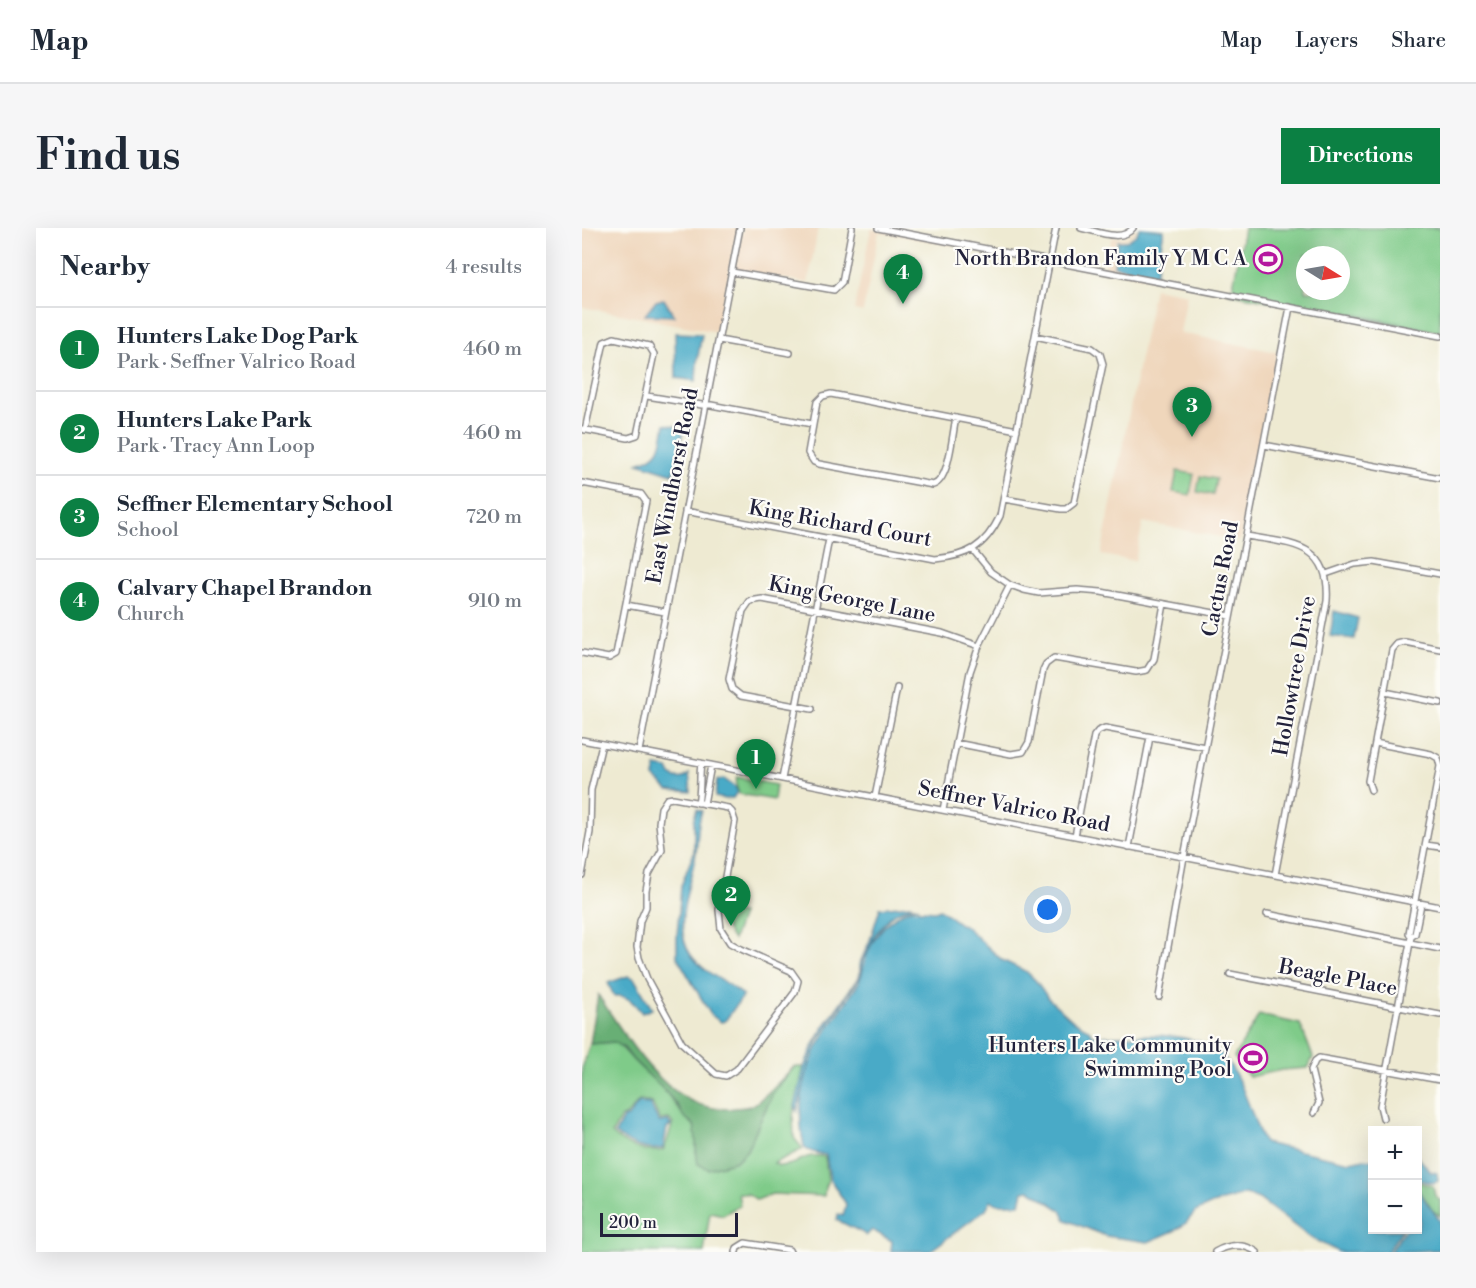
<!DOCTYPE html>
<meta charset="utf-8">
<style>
body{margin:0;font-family:"Libre Bodoni",serif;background:#f6f6f7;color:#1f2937}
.controls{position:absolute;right:18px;bottom:18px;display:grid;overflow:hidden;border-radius:0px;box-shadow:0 6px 24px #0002}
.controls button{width:54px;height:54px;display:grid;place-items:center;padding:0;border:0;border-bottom:2px solid #e0e1e3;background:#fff;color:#1f2937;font:30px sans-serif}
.compass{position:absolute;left:714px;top:18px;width:54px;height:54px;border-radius:50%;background:#fff;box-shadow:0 6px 24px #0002;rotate:101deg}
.scale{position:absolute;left:18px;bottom:15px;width:138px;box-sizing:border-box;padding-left:6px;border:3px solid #22223b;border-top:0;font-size:16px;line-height:21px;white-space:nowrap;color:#22223b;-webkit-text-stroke:4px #fdfcf7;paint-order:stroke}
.you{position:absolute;left:466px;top:682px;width:21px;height:21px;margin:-15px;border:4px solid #fff;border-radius:50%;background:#1a73e8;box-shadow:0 0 0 9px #1a73e833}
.badge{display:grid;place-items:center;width:39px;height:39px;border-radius:50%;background:#0b8043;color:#fff;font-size:20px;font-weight:700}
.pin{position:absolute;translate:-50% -50px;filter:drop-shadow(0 2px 3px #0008)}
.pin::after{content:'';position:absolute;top:32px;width:21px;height:18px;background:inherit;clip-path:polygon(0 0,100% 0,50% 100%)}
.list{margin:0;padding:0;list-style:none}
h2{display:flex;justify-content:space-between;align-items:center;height:78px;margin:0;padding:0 24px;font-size:26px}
h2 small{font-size:20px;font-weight:400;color:#747a83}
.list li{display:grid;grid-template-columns:39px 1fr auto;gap:18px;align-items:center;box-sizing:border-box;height:84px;padding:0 24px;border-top:2px solid #e0e1e3}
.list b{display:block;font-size:22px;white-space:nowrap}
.list p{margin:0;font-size:20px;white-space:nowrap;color:#747a83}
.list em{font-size:20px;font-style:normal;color:#747a83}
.map{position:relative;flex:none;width:858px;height:1024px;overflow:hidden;border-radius:0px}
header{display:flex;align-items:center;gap:36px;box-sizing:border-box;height:84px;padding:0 30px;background:#fff;border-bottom:2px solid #e0e1e3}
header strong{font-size:28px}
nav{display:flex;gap:33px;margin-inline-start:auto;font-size:21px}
.intro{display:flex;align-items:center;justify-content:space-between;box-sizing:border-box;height:144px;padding:0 36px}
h1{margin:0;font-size:42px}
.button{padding:15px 27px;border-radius:0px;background:#0b8043;color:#fff;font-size:21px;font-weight:700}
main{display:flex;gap:36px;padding:0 36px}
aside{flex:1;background:#fff;border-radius:0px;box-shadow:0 6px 24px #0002}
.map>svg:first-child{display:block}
.built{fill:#efd6bb}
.green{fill:#7fcb89;stroke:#507662;stroke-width:1.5;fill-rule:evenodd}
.forest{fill:#67af75;stroke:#446858;stroke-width:1.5}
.water{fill:#48aac7;stroke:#356681;stroke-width:1.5}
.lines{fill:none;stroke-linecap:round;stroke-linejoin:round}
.minor-casing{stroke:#888686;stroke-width:8}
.minor{stroke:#fff;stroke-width:5}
.labels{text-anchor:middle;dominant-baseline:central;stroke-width:4.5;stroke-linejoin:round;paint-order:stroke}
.poi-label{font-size:21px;fill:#22223b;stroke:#fdfcf7;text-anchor:end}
.street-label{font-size:21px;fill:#22223b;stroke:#fdfcf7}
</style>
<header>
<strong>Map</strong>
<nav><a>Map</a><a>Layers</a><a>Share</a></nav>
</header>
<div class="intro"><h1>Find us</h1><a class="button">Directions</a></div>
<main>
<aside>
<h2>Nearby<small>4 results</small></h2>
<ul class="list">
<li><span class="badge">1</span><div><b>Hunters Lake Dog Park</b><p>Park · Seffner Valrico Road</p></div><em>460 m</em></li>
<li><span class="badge">2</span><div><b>Hunters Lake Park</b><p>Park · Tracy Ann Loop</p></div><em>460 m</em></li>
<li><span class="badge">3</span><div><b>Seffner Elementary School</b><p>School</p></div><em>720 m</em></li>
<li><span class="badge">4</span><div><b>Calvary Chapel Brandon</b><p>Church</p></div><em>910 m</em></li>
</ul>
</aside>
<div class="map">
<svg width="858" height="1024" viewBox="0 0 858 1024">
<rect width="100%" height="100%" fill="#fdfcf7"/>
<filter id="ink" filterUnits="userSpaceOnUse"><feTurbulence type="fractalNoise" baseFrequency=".0167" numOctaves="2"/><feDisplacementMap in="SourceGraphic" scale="12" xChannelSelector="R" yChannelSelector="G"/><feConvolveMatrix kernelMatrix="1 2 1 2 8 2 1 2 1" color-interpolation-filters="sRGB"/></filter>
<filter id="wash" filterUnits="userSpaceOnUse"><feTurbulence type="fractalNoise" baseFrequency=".008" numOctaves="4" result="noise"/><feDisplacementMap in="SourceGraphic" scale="24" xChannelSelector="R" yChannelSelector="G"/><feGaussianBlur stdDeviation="1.35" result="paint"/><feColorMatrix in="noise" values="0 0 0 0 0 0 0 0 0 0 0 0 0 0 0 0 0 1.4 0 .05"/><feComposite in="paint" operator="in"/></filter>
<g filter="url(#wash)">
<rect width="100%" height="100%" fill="#eeead2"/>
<path class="built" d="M0 0H156L135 104 0 79Z
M161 0H236L226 55 153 42Z
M555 0 553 5 544 11 534 12 531 40 647 65 522 41 530 9H544Z
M289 1 371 17V18L297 4 281 84 272 82Z
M572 60 605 66 598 105 695 124 658 313 561 294 553 333 519 327Z"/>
<path class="green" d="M662 0H858V104L706 73 707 75 843 103 647 65 652 64 650 63ZM723 27H759V63H723Z
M595 243 612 246 608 267 591 264Z
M618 248 634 251 631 267 615 264Z
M155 549 194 557 192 572 157 566 154 557Z
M141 683 160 686 151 712C144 702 140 695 141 683Z
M677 787 718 796 731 829 726 840 700 842 667 849 652 829Z
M32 814C42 820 45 826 53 834 62 843 72 851 81 861 92 873 99 887 112 897L115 910 114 925 126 941 154 933 165 922 191 865 212 839H222L211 888 212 910 221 921 192 935 197 938C201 937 208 937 213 935 224 929 229 926 243 929L246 952 243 959 242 968 190 966 175 972 166 966 156 965 158 977 141 987 128 984 122 1024H0V841L8 816ZM57 873 70 875 78 892 87 891 91 896C87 903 86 914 81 922 62 926 45 918 30 906L39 889 45 887Z
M836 954 851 958 853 968 858 972V988L849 981 840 966 836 962Z"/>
<path class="forest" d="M16 767C47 812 89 890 153 880 159 879 166 880 171 877 185 868 200 850 212 839L191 865 165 922 154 933 126 941 116 936C113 923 115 910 112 897L101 888 96 878 81 861 51 832 42 820 32 814 8 816Z"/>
<path class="water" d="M557 0 582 2 574 47 532 38 536 13H545L555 6Z
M82 71 92 88 63 87 74 73Z
M93 105 120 106 115 134 114 153 94 150Z
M83 196 102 200 91 246 56 235C80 227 79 219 83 196Z
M752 383 776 390 772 411 748 408Z
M74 539 86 541 89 547C95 552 101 552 107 546L109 564 86 562 72 549Z
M142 551 153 559 155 564 151 570 143 571 133 569 135 552Z
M115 581 120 583C115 596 116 610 114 624 110 654 89 699 109 727 122 745 143 753 160 766L161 768 143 793 139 794 129 787 95 729V708L99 658 112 624V590Z
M327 677 337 679H328L315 684 307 690 293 707 281 732 278 749 236 812 227 833 215 883 213 878 222 839 229 822 241 800 278 747V735L288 712 298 680Z
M328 681 353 683 358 681 378 696 382 697 420 732 445 744 455 754 466 770 491 793 506 801 511 808C546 809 608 800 637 824 645 831 651 841 656 851 666 871 672 894 682 915L768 934 782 931 790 932V1002H820L805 1024H757L729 1010 677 971 664 966 630 976 613 984 604 995 594 1002 566 1014 524 1008 484 992 479 982 448 962 441 963 438 976H415L409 972 404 981 348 1023H309L310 1013 290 1002 284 1008 281 1005 255 992 256 986 261 988 264 976 248 951 244 927C239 926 226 924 223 920 221 917 221 911 220 907 215 876 223 841 238 814 249 794 264 776 276 756 281 747 281 739 284 730 291 708 307 689 328 681Z
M46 748 52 750 70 781 60 785C53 776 45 766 32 768L26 755Z
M57 875 68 876 77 894 86 893 89 897 85 900 81 920C62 924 48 916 33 906L41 890 46 889Z
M836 929 849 944 855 945 856 953 852 955 836 952Z
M836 962 858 993V1022L808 1024 823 1002H836L838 992 836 982Z"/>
</g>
<g filter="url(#ink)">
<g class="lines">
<g class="minor-casing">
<path id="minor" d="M296 0 858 108
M499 0C514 3 540 15 551 0
M150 44 252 62 260 54 270 0
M137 112 208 125
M65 168 120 177H129L230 196
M374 190C370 206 368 252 351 257L237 236 232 234 226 225 235 174 241 168 249 166 435 202
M0 201 46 210 55 207 72 126 67 118 32 110 22 114 3 202
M682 217 858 250
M0 255 59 266 64 273 34 426 27 430 0 425
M422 271 479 281H484L492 275 521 136 518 126 510 120 453 108
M103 283 353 331C386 328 403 319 418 288L474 0
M665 308C710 316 749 315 745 373L693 647
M391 322 409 344 428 357 442 362 457 365 495 362 519 364 648 388
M744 346 773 336 792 334 858 346
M44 377 83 384
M803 464 858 475
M230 481 159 468 150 461 147 451 161 383 168 373 180 371 360 405 397 418
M0 512 858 679
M374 515 429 526 441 524 447 514 461 442 464 436 472 430 554 444 565 442 572 431 582 376
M793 515 849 526 856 530 858 538 827 705 829 709 798 878 801 890
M57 523 158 0
M200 551 247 311
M789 562 786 553 810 422 815 416 823 414 858 421
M293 569 315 460
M91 570 146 580 150 584 153 593 137 682 139 701 148 715 157 720 209 743 216 753 213 764 155 841 144 848 134 846 100 815 65 751 57 730 55 719 58 693 64 679V663L67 646 80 622 77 595 79 580 85 571Z
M116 575C119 561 117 549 119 535
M122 576 129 537
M361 582 388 444 397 418 428 357
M493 608 512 508 516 503 523 500 623 519
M844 617 858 619
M547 619 568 509
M0 647 8 604 9 562 20 516
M685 686 858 721
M829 709 833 706 839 676
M648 746 858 787
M577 769 602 629 708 79
M732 885 737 875 729 842 733 833 737 830 858 852
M154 1024 155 1020 163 1015 207 1022 208 1024
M633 1024C647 1016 661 1015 675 1024"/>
</g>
<use href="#minor" class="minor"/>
</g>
</g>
<defs>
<g id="stadium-ring" transform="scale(1.5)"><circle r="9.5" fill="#fdfcf7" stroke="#b5179e" stroke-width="1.5"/><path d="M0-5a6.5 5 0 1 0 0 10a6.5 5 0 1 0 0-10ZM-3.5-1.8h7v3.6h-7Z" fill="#b5179e"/></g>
</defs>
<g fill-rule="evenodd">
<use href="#stadium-ring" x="686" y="31"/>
<use href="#stadium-ring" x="671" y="830"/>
</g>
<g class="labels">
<g class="poi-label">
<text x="665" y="31">North Brandon Family Y M C A</text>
<text x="650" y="818">Hunters Lake Community<tspan x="650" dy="24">Swimming Pool</tspan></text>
</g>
<g class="street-label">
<text transform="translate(91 258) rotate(-79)">East Windhorst Road</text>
<text transform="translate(258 296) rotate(10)">King Richard Court</text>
<text transform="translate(639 351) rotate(-79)">Cactus Road</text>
<text transform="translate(270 372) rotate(11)">King George Lane</text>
<text transform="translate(713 448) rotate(-80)">Hollowtree Drive</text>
<text transform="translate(432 579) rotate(11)">Seffner Valrico Road</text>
<text transform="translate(756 750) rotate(11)">Beagle Place</text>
</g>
</g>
</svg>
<div class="controls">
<button>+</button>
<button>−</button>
</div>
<svg class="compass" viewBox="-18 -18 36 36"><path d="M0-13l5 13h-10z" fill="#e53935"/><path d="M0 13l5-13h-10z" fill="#747a83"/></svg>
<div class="scale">200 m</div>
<div class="you"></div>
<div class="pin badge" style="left:174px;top:561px">1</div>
<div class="pin badge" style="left:149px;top:698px">2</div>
<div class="pin badge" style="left:610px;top:209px">3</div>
<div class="pin badge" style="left:321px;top:76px">4</div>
</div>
</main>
